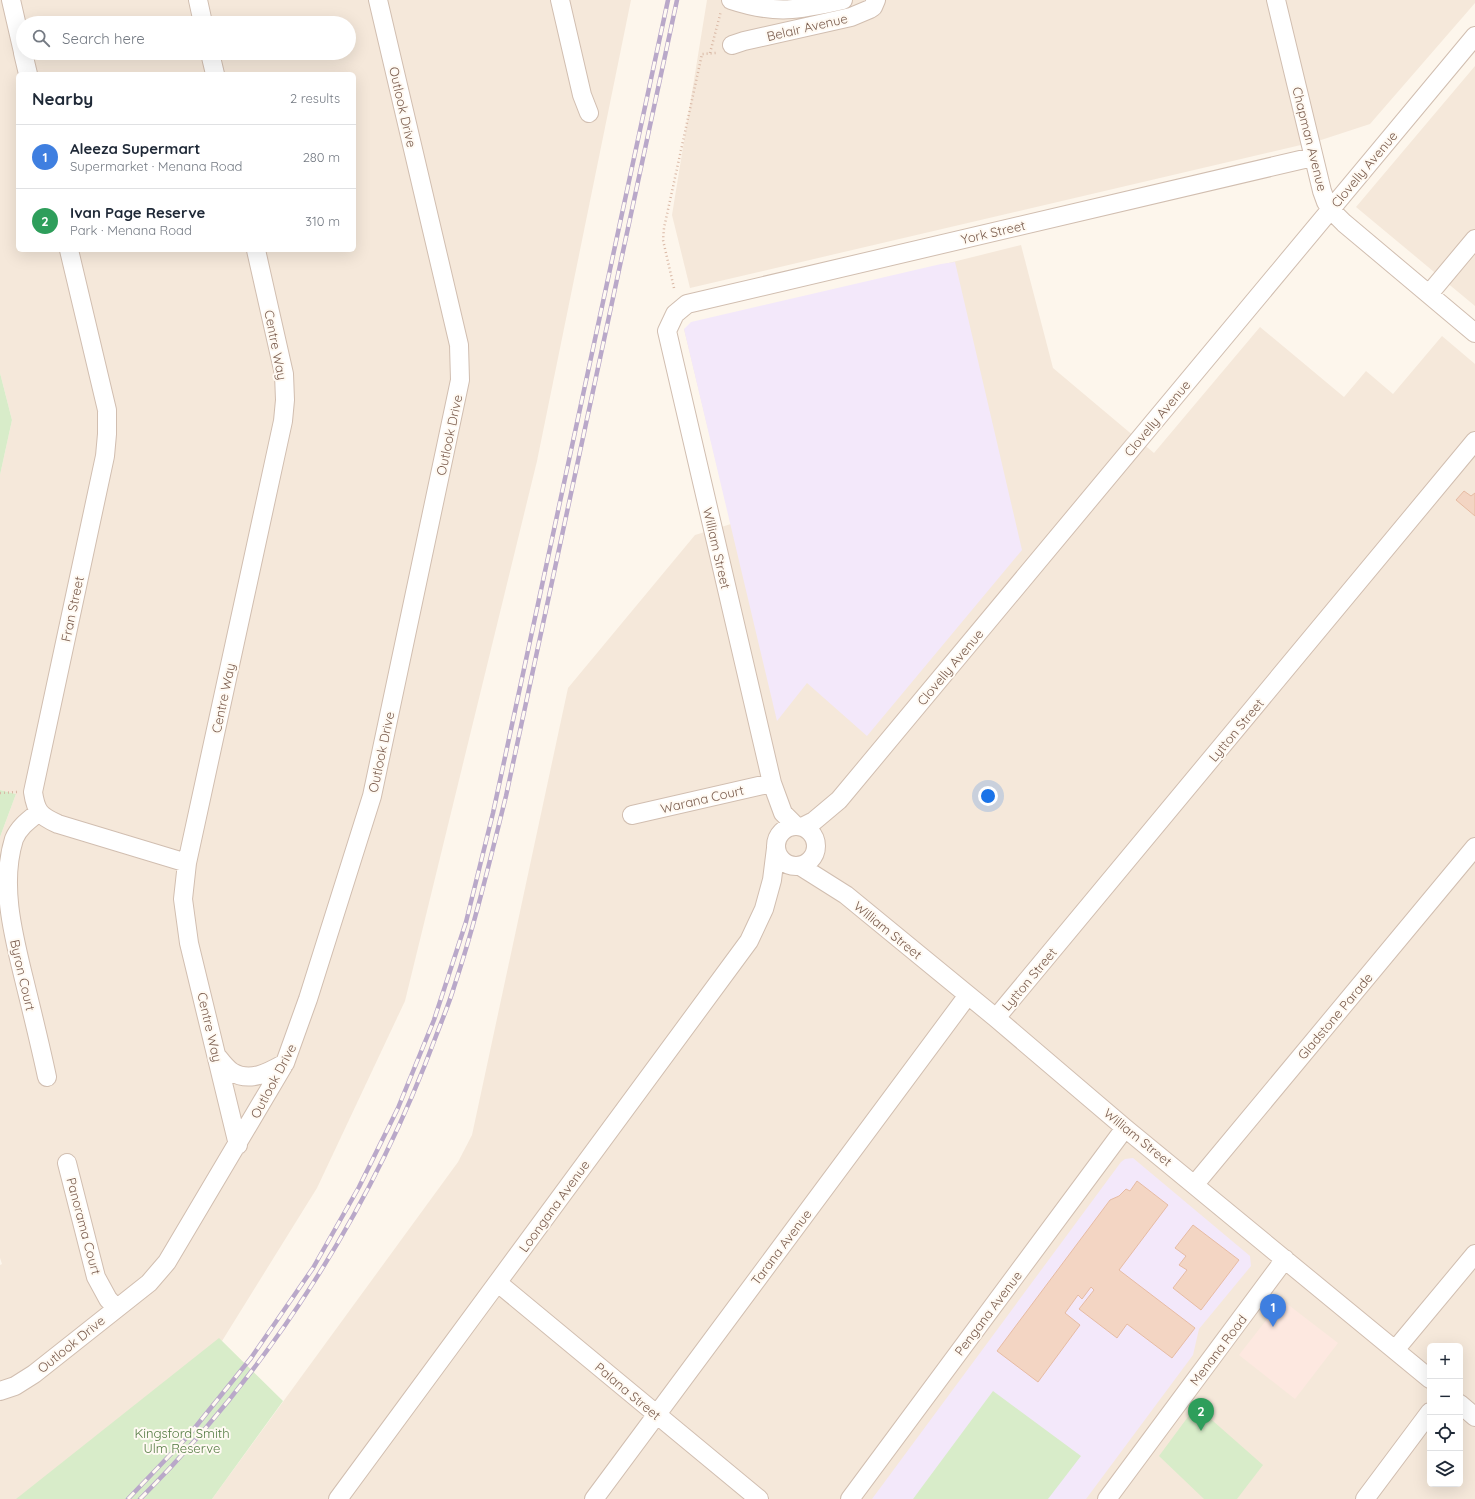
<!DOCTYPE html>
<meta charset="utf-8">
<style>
body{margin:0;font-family:Quicksand,sans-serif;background:#f6f6f7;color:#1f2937}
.controls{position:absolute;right:12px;bottom:12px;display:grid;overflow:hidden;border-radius:6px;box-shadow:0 4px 16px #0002}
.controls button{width:36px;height:36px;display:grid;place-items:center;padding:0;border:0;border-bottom:1px solid #e0e1e3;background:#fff;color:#1f2937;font:20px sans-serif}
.you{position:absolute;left:988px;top:796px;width:14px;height:14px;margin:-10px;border:3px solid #fff;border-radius:50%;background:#1a73e8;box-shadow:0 0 0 6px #1a73e833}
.badge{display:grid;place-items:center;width:26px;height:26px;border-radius:50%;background:#7c3aed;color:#fff;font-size:13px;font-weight:700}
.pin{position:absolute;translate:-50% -33px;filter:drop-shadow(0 1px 2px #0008)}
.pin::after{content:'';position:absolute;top:21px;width:14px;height:12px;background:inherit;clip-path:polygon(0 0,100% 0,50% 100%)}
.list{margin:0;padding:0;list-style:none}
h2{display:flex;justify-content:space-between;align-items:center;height:52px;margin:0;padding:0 16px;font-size:17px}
h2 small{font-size:13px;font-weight:400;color:#747a83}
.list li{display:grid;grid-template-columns:26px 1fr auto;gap:12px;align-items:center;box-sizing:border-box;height:64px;padding:0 16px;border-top:1px solid #e0e1e3}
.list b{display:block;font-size:15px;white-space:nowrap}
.list p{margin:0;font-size:13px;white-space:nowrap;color:#747a83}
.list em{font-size:13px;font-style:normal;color:#747a83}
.icon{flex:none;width:22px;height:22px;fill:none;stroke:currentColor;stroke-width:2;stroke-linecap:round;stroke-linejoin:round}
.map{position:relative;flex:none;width:1475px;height:1499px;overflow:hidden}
.search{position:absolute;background:#fff;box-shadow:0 4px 16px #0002;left:16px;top:16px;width:340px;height:44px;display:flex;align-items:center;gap:10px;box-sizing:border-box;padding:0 14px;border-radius:22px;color:#747a83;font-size:15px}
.panel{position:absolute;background:#fff;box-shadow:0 4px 16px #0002;left:16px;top:72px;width:340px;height:180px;border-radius:6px}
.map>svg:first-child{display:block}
.residential{fill:#f5e8da;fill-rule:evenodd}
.commercial{fill:#fde8e0}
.education{fill:#f3e8fa}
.green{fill:#d8ecc9}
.building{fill:#f3d5c3;stroke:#e6bba3}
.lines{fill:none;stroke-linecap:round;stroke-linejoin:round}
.minor-casing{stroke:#d1beb0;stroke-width:20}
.path{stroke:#d9b8a5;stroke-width:2.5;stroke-dasharray:1 3;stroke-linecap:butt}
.minor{stroke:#fff;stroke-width:18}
.rail-casing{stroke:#b9a8c9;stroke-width:4.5}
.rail{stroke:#fffaf3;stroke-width:3;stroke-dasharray:9;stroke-linecap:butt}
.labels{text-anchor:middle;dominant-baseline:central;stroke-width:4;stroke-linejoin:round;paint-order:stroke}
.street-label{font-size:13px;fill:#7a5c4d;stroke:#fffaf3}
.park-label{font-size:13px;fill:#537a41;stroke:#fffaf3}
</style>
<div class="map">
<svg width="1475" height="1499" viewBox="0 0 1475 1499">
<rect width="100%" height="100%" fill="#fdf6ec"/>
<path class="residential" d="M0 0H631L537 461 405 1001 317 1188 222 1341 17 1499H0V1265L2 1264 0 1258V837L16 794 0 790V475L12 420 0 373ZM23 23H349V53H23ZM18 74H354V250H18Z
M707 0H1475V3L1370 124 1318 141 690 288 672 215Z
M1475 66V306L1356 207Z
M1021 245 1053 368 1154 453 1260 327 1344 397 1366 371 1393 394 1442 336 1475 364V1499H212L458 1162 472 1135 568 688 695 535 731 524 684 329ZM1430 1346H1460V1484H1430Z"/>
<path class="commercial" d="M1282 1300 1338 1343 1295 1399 1239 1355Z"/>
<path class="education" d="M955 262 1022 550 867 736 807 683 777 721 684 329 691 322 941 264Z
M1133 1158 1250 1256 1251 1266 1199 1329 1193 1355 1086 1499H872L1121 1162 1125 1159Z"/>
<path class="green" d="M0 373 12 420 0 475Z
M0 790 16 794 0 837Z
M219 1338 283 1401 212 1499H16Z
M993 1391 1081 1456 1048 1499H913Z
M1196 1406 1263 1465 1237 1499H1204L1159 1456Z"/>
<path class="building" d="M1464 491 1471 496 1475 493V516L1456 500Z
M1137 1181 1168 1205 1119 1270 1195 1328 1172 1358 1127 1324 1117 1338 1079 1309 1094 1290 1091 1287 1082 1299 1078 1295 1065 1313 1080 1325 1038 1382 997 1351 1110 1200 1119 1196 1126 1189 1130 1191Z
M1193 1225 1239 1260 1201 1310 1173 1288 1187 1270 1179 1265 1186 1256 1175 1248Z"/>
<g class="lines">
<g class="minor-casing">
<path id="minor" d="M11 0 23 52
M198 0 203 23
M560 0 582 95 589 113
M731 0C776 15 799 10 843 0
M1276 0 1322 191 1326 202 1331 210 1344 223 1475 333
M732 45 744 41 851 17 870 9 873 7 876 0
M23 53 28 74
M210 53 215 74
M69 250 107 410V434L105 456 33 792C36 812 40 816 58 824L187 863
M1429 294 1475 239
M39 812C29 820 19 827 14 839 0 884 13 934 24 979 32 1012 40 1044 47 1077
M632 815 772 783
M776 846a20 20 0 1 1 40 0a20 20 0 1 1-40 0Z
M796 826 783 813 772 783 667 331 675 314 687 304 1313 157
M802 827 814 821 839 800 1475 36
M800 866 846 895 996 1018 1125 1128 1430 1379
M996 1018 1475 441
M217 1056C221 1061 226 1068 232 1072 250 1083 269 1072 285 1063
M238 1145 189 943 183 899 187 863 283 421 285 400 284 374 256 250
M67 1163 96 1277 108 1299 116 1308
M1195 1184 1475 847
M498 1283 759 1499
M1395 1350 1475 1254
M0 1391 15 1386 34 1374 149 1283 167 1262 285 1063 308 999 372 796 460 380 459 345 378 0
M1460 1404 1475 1417
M338 1499 749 941 764 909 772 880 776 848
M594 1499 968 995
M850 1499 1125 1128
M1107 1499 1285 1259
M1365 1499 1430 1412"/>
</g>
<path class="path" d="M710 53 721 11
M674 288 663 240 664 228 702 54 716 53
M0 793 17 792"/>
<use href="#minor" class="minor"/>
<g class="rail-casing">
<path id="rail" d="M128 1499 189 1435 251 1358 313 1268 359 1187 398 1108 434 1020 466 922 493 813 668 0
M140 1499C270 1369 372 1209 436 1036 442 1020 449 1004 454 987 475 924 490 860 506 796L677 0"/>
</g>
<use href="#rail" class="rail"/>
</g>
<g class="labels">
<g class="street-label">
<text transform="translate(807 27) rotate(-13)">Belair Avenue</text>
<text transform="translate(403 107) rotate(77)">Outlook Drive</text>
<text transform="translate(1310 139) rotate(76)">Chapman Avenue</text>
<text transform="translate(1364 169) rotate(-50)">Clovelly Avenue</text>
<text transform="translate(993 232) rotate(-13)">York Street</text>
<text transform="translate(276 345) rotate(79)">Centre Way</text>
<text transform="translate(1157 418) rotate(-50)">Clovelly Avenue</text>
<text transform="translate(449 435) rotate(-78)">Outlook Drive</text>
<text transform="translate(717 548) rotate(77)">William Street</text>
<text transform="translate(72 609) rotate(-78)">Fran Street</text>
<text transform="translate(950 667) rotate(-50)">Clovelly Avenue</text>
<text transform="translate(223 698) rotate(-78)">Centre Way</text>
<text transform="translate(1236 730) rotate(-50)">Lytton Street</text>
<text transform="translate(381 752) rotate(-78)">Outlook Drive</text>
<text transform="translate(702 799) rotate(-13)">Warana Court</text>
<text transform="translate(888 930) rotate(39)">William Street</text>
<text transform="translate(23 975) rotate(77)">Byron Court</text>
<text transform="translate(1029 979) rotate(-50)">Lytton Street</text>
<text transform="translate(1335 1016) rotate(-50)">Gladstone Parade</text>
<text transform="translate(210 1027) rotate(77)">Centre Way</text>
<text transform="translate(273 1081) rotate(-62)">Outlook Drive</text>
<text transform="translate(1138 1137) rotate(39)">William Street</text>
<text transform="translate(554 1206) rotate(-54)">Loongana Avenue</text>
<text transform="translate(84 1226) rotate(75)">Panorama Court</text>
<text transform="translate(781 1247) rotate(-53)">Tarana Avenue</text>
<text transform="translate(988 1313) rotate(-53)">Pengana Avenue</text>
<text transform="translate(71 1344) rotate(-39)">Outlook Drive</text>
<text transform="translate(1218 1350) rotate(-53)">Menana Road</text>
<text transform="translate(628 1391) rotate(40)">Palana Street</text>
</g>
<g class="park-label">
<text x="182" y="1433">Kingsford Smith<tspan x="182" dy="15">Ulm Reserve</tspan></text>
</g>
</g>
</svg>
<div class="controls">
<button>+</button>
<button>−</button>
<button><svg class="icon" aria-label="locate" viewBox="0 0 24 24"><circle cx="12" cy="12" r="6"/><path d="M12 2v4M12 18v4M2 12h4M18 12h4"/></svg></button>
<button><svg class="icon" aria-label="layers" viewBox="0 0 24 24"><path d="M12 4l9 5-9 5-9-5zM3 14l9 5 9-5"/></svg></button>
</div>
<div class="you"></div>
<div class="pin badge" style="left:1273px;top:1327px;background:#3f7fe0">1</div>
<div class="pin badge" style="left:1201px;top:1431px;background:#2e9e5b">2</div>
<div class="search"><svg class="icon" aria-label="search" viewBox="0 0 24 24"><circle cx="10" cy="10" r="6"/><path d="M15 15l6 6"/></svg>Search here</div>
<section class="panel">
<h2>Nearby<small>2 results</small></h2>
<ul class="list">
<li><span class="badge" style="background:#3f7fe0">1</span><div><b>Aleeza Supermart</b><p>Supermarket · Menana Road</p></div><em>280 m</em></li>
<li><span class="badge" style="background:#2e9e5b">2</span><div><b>Ivan Page Reserve</b><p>Park · Menana Road</p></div><em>310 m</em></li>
</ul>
</section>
</div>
